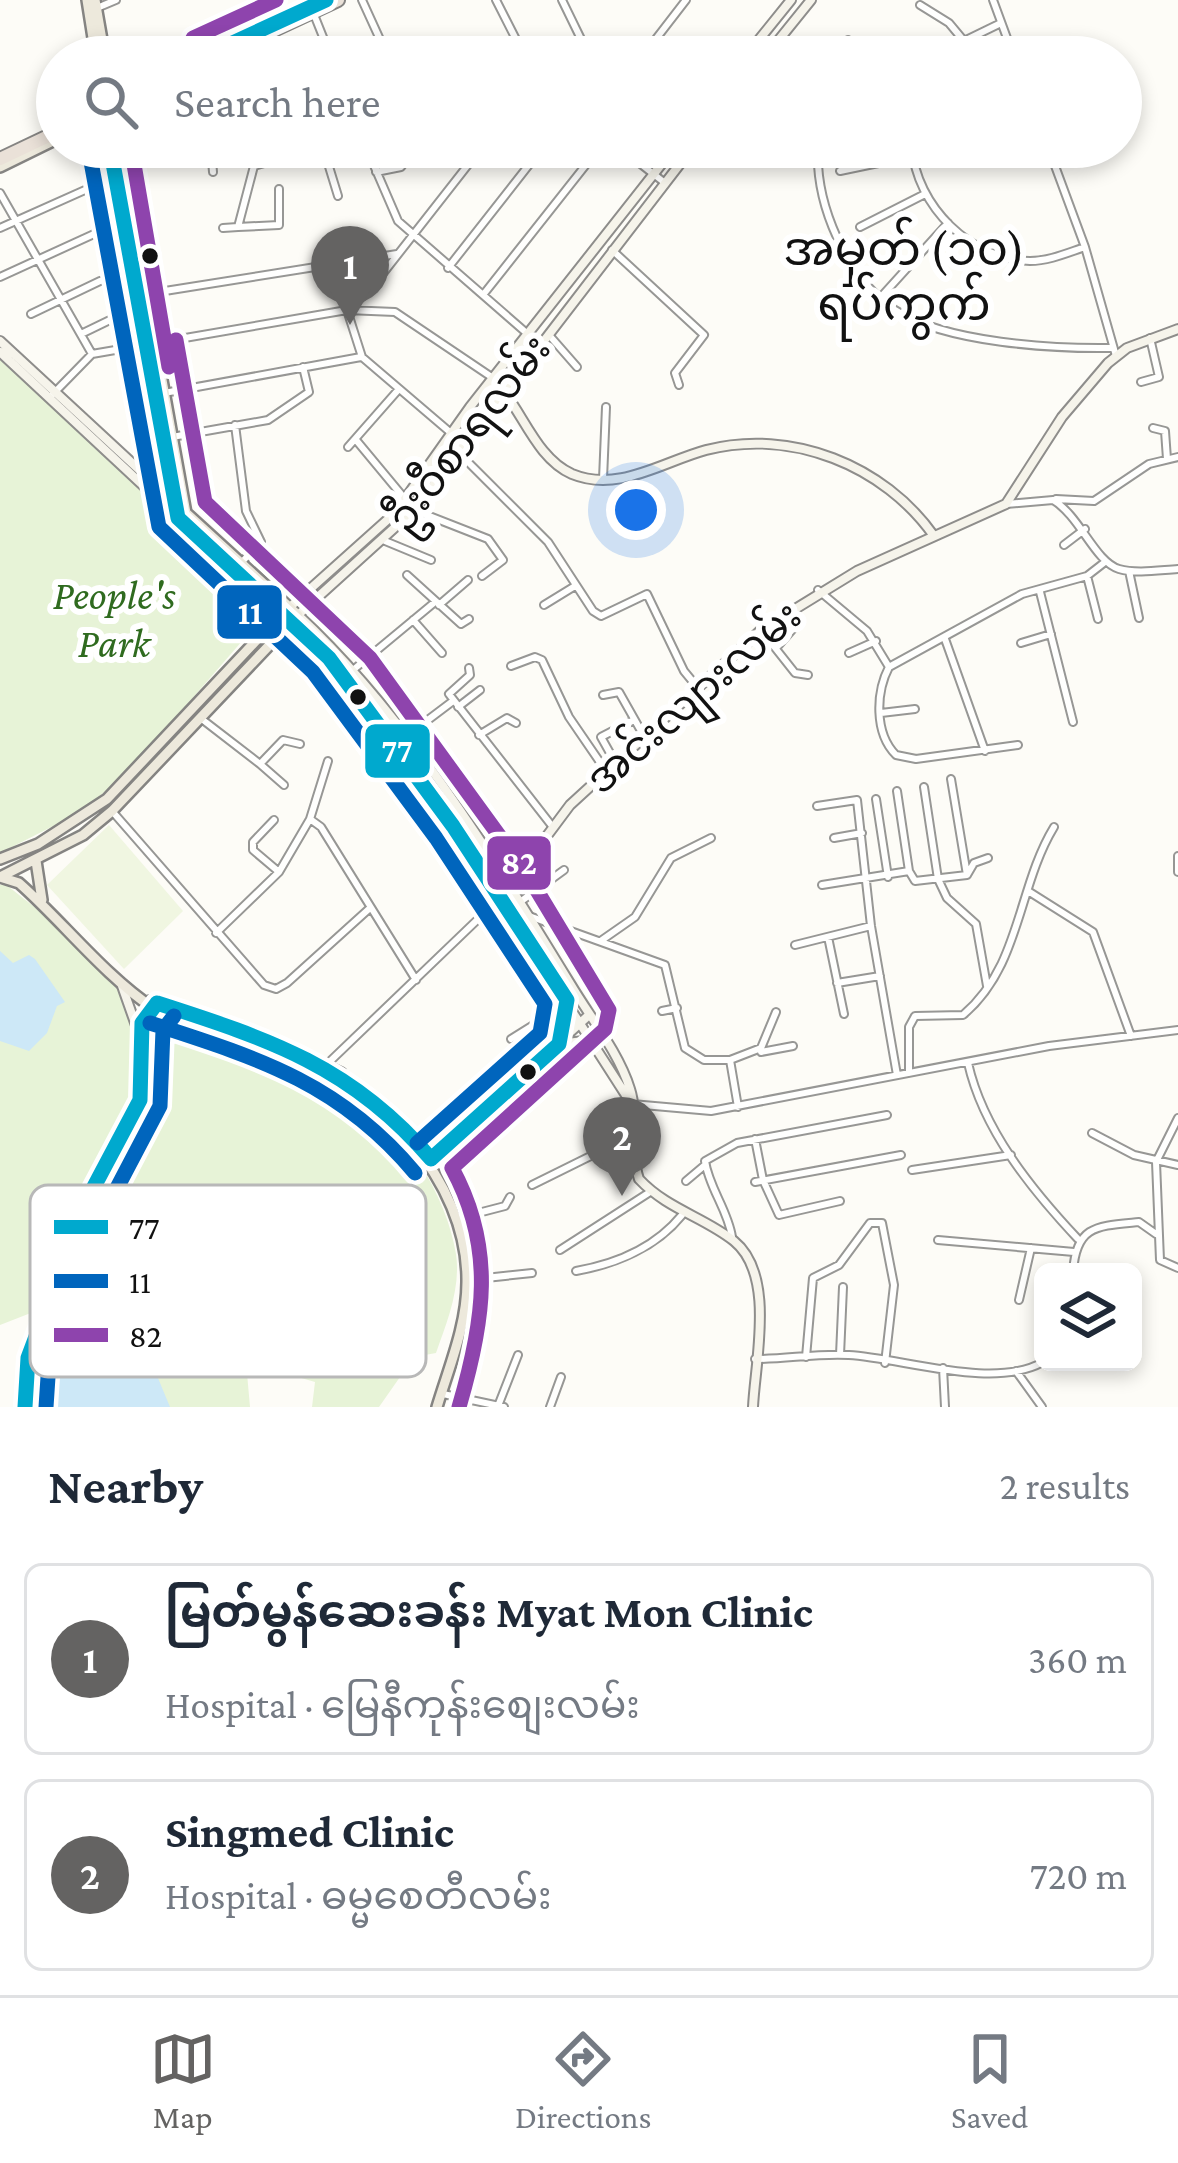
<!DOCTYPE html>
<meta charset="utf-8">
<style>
body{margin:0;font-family:"Crimson Pro","Noto Sans Myanmar",serif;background:#f2f2f3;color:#1f2937}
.controls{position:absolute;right:36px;bottom:36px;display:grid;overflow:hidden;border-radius:18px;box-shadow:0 6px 18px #0003}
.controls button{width:108px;height:108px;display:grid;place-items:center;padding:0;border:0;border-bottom:3px solid #e0e1e3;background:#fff;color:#1f2937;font:60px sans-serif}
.you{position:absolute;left:636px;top:510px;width:42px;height:42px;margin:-30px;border:9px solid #fff;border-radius:50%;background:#1a73e8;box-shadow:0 0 0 18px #1a73e833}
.badge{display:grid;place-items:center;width:78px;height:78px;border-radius:50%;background:#646362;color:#fff;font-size:39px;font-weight:700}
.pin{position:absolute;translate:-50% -99px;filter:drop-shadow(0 3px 6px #0008)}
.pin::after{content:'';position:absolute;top:63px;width:42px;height:36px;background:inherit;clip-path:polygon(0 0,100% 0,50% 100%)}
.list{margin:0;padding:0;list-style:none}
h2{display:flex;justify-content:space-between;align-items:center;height:156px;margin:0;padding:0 48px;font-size:51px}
h2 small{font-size:39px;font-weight:400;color:#747a83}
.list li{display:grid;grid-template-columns:78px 1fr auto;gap:36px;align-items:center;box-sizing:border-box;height:192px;margin:0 24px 24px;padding:0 24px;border:3px solid #e0e1e3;border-radius:18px}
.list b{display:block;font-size:45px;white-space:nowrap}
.list p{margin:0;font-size:39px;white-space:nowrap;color:#747a83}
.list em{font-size:39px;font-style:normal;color:#747a83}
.icon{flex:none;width:66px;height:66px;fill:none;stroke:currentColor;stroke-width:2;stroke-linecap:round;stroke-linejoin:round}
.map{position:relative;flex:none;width:1178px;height:1407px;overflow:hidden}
.search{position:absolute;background:#fff;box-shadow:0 6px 18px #0003;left:36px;right:36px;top:36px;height:132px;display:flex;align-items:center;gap:30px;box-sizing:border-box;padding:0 42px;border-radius:66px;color:#747a83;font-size:45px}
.sheet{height:588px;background:#fff}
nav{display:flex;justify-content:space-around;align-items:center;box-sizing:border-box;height:168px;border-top:3px solid #e0e1e3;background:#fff;font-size:33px;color:#747a83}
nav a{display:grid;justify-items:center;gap:6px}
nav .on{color:#646362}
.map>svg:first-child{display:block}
.green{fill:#e7f3d7}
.pitch{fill:#f0f6e1}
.water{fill:#cde8f7}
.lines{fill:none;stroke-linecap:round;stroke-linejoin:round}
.street-casing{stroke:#979795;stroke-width:10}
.secondary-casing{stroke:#8e8d8b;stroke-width:12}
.primary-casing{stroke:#858482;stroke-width:14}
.highway-casing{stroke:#858482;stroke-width:16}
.street{stroke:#fffffe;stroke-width:6}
.secondary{stroke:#f6f4eb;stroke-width:8}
.primary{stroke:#ede9dc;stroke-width:9}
.highway{stroke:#eae1d8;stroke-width:12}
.bus-1-casing{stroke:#fff;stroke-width:24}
.bus-2-casing{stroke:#fff;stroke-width:24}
.bus-3-casing{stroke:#fff;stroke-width:24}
.bus-1{stroke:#00a9ce;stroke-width:15}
.bus-2{stroke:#0065bd;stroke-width:15}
.bus-3{stroke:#8e44ad;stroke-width:15}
.bus-dot{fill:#111;stroke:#fff;stroke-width:4.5}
.labels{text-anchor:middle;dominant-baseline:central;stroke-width:12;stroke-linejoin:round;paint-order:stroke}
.street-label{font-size:42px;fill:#111;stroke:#fff}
.park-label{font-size:42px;font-style:italic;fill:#2f6b1f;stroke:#fff}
.quarter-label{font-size:48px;fill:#111;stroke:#fff}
.key{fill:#fff;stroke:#b8b8b8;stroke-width:3}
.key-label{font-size:33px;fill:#111}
.line-badge{stroke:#fff;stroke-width:4.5}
.badge-label{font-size:33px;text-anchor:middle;font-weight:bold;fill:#fff}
</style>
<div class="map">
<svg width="1178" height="1407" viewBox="0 0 1178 1407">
<rect width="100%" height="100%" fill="#fdfcf7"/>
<path class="green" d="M0 359 270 609 131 769 81 812 0 853Z
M5 884C69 934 168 1005 137 1098 125 1133 101 1163 83 1195 65 1230 57 1272 41 1309L0 1325V885Z
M156 1013C219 1041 297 1052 354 1093 404 1129 446 1193 456 1254 461 1288 447 1322 436 1353L414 1357 379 1407H312L315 1382 246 1362 250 1407H44C36 1368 58 1298 108 1310L114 1299 101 1292 120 1249 89 1235 154 1087 147 1022Z"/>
<path class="pitch" d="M109 825 183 911 124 969 47 885Z"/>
<path class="water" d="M0 951 13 963 29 955 35 959 65 1002 57 1006 47 1033 29 1051 0 1041Z
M73 1327 125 1345 153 1366 170 1407H50C41 1376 53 1351 73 1327Z"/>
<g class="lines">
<g class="street-casing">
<path id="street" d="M362 0 388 57
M496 0 525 57
M562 0 581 39 604 57
M993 0 1014 57
M920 5 949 23 964 41
M97 8 116 0
M313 12 331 57
M487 57 517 42
M642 57 686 0
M842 57 848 40
M947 57 964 41 1001 23
M1081 57 1097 51
M246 147 254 166 320 147
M323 147 338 196
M366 147 398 221 538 343
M619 147 665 183
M818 147C815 204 846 277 895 310 946 343 1054 349 1113 348
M912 147C916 206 971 260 1030 261 1049 261 1067 253 1085 247
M1048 147 1085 247 1116 356
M840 171 912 156
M213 172 212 160 238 147
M376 172 401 167 416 147
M0 193 92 354
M238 227 279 225V189
M860 227 925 194
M0 228 85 190 116 185
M223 228 238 227 254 166
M612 250 704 335 675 373 679 385
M448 268 543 147
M0 277 94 234 124 230
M146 294 397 254
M483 295 600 147
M880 298 948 223
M31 314 100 281 132 277
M81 334 114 318 139 314
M549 335 577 367
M1141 382 1159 377 1150 338
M164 393 361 357
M52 395 92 354 347 310 395 312 493 378
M235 425 246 511 261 542 241 563
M1153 428 1165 431 1167 459
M451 433 362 357 347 310 370 290 482 147
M172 437 268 420 309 392 303 367
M356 440 405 499
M348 447 399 389
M458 452 548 542 593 611 601 616 647 594 684 671 698 688
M603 479 606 407
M1056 499 1094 501 1149 464 1178 457
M1006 504 1053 500C1080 516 1095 562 1119 569 1137 574 1160 570 1178 569
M414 510 488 539 503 560 482 576
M385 541 431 560
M1064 545 1085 529
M1129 571 1139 618
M407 575 461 624 469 619
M1087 576 1098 619
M818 590 867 631 889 667
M1040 592 1073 722
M439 605 468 580
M544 605 575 586
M413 620 442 653
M761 630 795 673 808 675
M945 639 985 751
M1021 643 1051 634
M777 647 792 630
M849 653 876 641
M511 666 535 657 542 660 569 717 606 771
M469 668 470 675 449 694 552 826
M353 670 435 602
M603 695 619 692 645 738
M458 707 480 690
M881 713 915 709
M203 720 260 764 283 740 300 744
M479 735 507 718 516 723
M404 738 453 701
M1018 745 916 759 896 755C874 733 876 692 889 667L1022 594 1087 576 1105 562
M615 762 601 737 634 720
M260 764 284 785
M951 779 967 875
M924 787 938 879 947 898 976 924 987 986
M897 791 909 871
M876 799 888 877
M817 806 857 800 871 926 897 1075
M112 811 264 985 276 989 287 983 370 908
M310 819 328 761
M274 820 253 842V850L279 872
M834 838 862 833
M1178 856V872
M822 885 909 871 915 881 967 875 974 863 988 858
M1028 891 1093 932 1131 1036
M520 902 564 870
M529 916 665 965 685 1048 704 1060H730
M216 933 279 872 310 819 321 827 416 980
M828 937 844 1014
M602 940 635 917 671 858 711 838
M795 945 871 926
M837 983 880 976
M662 1011 677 1008
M511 1039 567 1004
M761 1052 793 1046
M968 1063C983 1130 1032 1190 1078 1239
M323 1068 499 899
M909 1073V1027L915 1016 963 1015C1021 966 1017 888 1054 827
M632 1104 711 1111 1049 1046 1178 1030
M738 1107 730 1060 761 1048 776 1012
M1178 1118 1156 1162 1160 1260 1178 1268
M1092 1133 1134 1155 1178 1165
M755 1139 763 1180 779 1215 840 1201
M912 1170 1011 1155
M686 1181 705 1165
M755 1182 901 1155
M532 1185 633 1135
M455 1219 505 1206 510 1197
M732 1237C728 1210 709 1188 705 1161L737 1143 887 1115
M938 1240 1074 1252
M560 1250 650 1192
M576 1271C616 1264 656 1247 682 1215
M1073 1272C1076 1225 1097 1226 1139 1222L1156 1234
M467 1280 532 1273
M1019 1300 1031 1248
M840 1355 843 1287
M806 1357 813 1278 839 1265 870 1223H882L894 1285 885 1363
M755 1359C787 1359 818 1353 849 1355 902 1358 994 1390 1043 1362
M943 1368 945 1407
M1016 1371 1042 1407
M443 1394 504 1407
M498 1406 518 1355
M550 1407 561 1377"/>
</g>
<g class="secondary-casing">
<path id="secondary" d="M745 57 791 0
M765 57 811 0
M693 147 414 510 298 615C406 715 494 859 571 985 590 1017 619 1053 630 1089 639 1117 629 1150 639 1179 667 1209 704 1217 734 1241 776 1275 755 1362 753 1407
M0 341 172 500
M0 352 178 518
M502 389C524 416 538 459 572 474 618 493 662 462 706 450 791 428 884 465 934 536
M290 607 395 513 470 407 675 147
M291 620 329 658 453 826 631 1103
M502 896 570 805 761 630 857 571 1006 504 1062 417 1108 363 1127 348 1178 329
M122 986 139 1034
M562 1037 567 1005
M560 1044 591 1040
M426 1163 589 1015
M25 1407 28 1358 51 1303
M33 1407V1363L88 1198 140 1100 142 1023 156 1005"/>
</g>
<g class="primary-casing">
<path id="primary" d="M87 0 96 57
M95 0 105 57
M202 57 311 7
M110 147 178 518 291 620
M120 147 186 513
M0 167 57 139
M269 588 311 591
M274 639 298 636 314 641
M0 859 38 844 107 799 285 610
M36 861 42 900
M2 876 83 835 112 811 298 615 172 500
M0 877 19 883C63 922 104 975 153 1008 189 1031 243 1037 284 1052 376 1086 468 1178 467 1282 467 1325 449 1367 437 1407
M150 1001 266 1038 341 1073"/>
</g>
<g class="highway-casing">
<path id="highway" d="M216 57 338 0
M0 159 57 132"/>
</g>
<use href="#street" class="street"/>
<use href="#secondary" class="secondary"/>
<use href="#primary" class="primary"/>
<use href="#highway" class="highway"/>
<g class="bus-1-casing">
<path id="bus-1" d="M202 57 326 0
M110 147 178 518 329 658 453 826 567 1000 559 1044 431 1159
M157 1003C269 1039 353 1067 431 1159
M25 1407 28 1358 88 1198 140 1100 142 1023 157 1003"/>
</g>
<g class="bus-2-casing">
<path id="bus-2" d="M89 151 159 527 313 672 436 838 545 1004 540 1033 417 1143
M150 1023C258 1058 340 1083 415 1173
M46 1407 49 1362 107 1207 160 1106 163 1030 174 1016"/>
</g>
<g class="bus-3-casing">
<path id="bus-3" d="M193 38 276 0
M131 147 169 367
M176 340 205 502 370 658 527 874 609 1010 605 1029 452 1168C496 1249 484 1322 459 1407"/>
</g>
<use href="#bus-1" class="bus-1"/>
<use href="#bus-2" class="bus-2"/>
<use href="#bus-3" class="bus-3"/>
</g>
<g class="bus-dot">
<circle cx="150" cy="256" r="10"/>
<circle cx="358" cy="697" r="10"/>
<circle cx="528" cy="1072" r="10"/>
</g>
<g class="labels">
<g class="street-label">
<text transform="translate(468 433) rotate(-52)">ဦးဝီစာရလမ်း</text>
<text transform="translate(693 697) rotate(-41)">အင်းလျားလမ်း</text>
</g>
<g class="park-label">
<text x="114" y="594">People's<tspan x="114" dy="48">Park</tspan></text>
</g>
<g class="quarter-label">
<text x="904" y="248">အမှတ် (၁၀)<tspan x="904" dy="55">ရပ်ကွက်</tspan></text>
</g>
</g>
<rect x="30" y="1185" width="396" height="192" rx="18" class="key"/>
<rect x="54" y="1220" width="54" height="14" fill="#00a9ce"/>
<rect x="54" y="1274" width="54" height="14" fill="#0065bd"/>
<rect x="54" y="1328" width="54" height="14" fill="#8e44ad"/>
<g class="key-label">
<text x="129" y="1239">77</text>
<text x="129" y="1293">11</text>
<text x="129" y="1347">82</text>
</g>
<g class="line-badge">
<rect x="215" y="583" width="69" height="58" rx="12" fill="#0065bd"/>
<rect x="363" y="722" width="69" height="58" rx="12" fill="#00a9ce"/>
<rect x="485" y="834" width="68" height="58" rx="12" fill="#8e44ad"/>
</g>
<g class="badge-label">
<text x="250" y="624">11</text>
<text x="397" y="762">77</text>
<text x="519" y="874">82</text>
</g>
</svg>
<div class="controls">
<button><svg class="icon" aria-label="layers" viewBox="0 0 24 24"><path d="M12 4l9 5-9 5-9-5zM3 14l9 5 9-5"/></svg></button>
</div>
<div class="you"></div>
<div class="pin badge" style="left:350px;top:325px">1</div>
<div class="pin badge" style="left:622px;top:1196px">2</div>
<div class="search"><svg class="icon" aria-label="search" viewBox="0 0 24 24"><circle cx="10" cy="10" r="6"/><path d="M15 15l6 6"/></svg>Search here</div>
</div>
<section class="sheet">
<h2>Nearby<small>2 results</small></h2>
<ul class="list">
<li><span class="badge">1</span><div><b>မြတ်မွန်ဆေးခန်း Myat Mon Clinic</b><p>Hospital · မြေနီကုန်းစျေးလမ်း</p></div><em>360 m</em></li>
<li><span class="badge">2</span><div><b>Singmed Clinic</b><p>Hospital · ဓမ္မစေတီလမ်း</p></div><em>720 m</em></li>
</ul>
</section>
<nav>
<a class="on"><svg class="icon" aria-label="map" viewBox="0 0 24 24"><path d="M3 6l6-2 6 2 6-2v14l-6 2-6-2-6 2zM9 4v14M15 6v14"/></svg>Map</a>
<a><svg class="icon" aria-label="directions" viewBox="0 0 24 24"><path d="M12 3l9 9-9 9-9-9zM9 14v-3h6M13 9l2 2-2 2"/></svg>Directions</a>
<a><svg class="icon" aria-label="saved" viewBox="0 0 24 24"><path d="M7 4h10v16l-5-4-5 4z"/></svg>Saved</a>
</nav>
